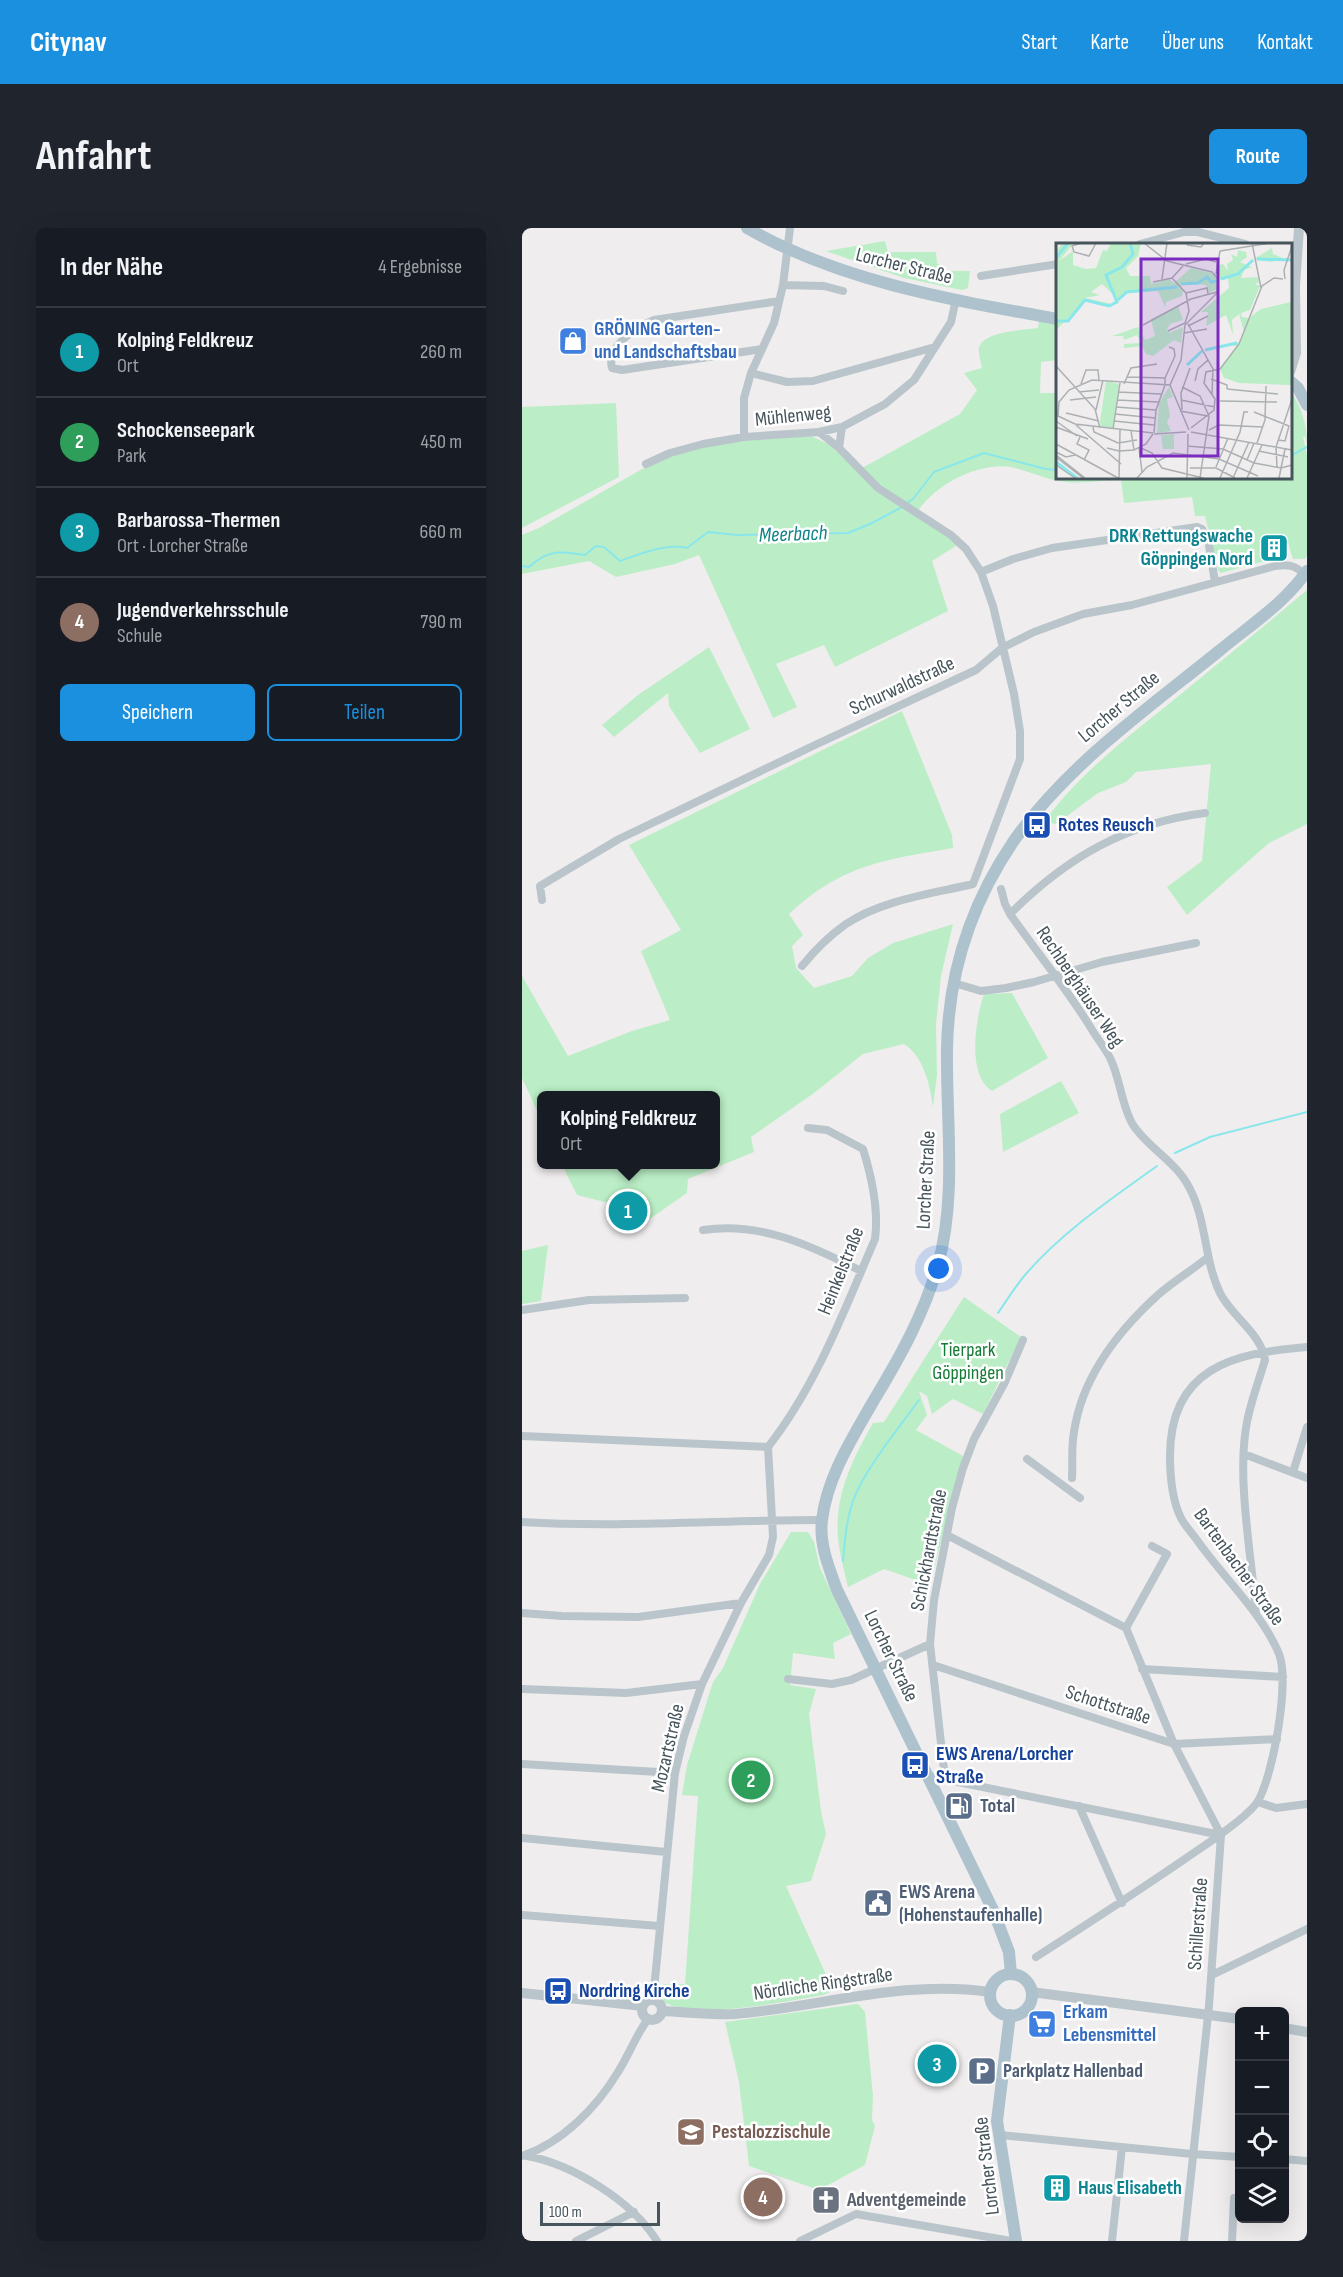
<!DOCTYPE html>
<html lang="de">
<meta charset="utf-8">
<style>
body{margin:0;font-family:"Sofia Sans Condensed",sans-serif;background:#20242c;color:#f1f3f6}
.controls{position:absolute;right:18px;bottom:18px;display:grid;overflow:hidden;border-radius:9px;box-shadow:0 6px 24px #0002}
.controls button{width:54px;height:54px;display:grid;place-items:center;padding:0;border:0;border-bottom:2px solid #363941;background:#171b24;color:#f1f3f6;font:30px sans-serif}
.scale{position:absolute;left:18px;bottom:15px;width:120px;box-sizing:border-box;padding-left:6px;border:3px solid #46545b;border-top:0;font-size:16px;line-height:21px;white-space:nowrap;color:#46545b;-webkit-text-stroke:4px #fff;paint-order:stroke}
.you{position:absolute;left:417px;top:1041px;width:21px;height:21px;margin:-15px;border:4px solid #fff;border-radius:50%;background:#1a73e8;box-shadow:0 0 0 9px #1a73e833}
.badge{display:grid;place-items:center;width:39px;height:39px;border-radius:50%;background:#1a90de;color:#fff;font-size:20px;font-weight:700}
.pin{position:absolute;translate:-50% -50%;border:3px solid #fff;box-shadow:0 2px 6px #0006}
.popup{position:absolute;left:15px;top:863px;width:183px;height:78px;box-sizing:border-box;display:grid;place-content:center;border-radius:9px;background:#171b24;filter:drop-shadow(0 2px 4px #0005);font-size:20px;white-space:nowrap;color:#9ea1a6}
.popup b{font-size:22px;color:#f1f3f6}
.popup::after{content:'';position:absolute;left:50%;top:100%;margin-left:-12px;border:12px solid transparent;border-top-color:#171b24}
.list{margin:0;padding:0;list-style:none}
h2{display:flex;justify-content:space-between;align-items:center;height:78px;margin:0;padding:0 24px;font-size:26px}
h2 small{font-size:20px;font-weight:400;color:#9ea1a6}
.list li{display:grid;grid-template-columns:39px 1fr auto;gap:18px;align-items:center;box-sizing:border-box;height:90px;padding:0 24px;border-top:2px solid #363941}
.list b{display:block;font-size:22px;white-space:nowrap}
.list p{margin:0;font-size:20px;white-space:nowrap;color:#9ea1a6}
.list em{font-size:20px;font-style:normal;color:#9ea1a6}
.actions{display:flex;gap:12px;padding:18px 24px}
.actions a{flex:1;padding:14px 0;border:2px solid #1a90de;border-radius:9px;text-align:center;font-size:21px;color:#1a90de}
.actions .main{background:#1a90de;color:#fff}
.icon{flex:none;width:33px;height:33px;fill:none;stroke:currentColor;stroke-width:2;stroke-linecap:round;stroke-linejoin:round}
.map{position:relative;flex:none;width:785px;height:2013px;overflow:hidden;border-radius:9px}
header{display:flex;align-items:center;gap:36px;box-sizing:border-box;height:84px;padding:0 30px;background:#1a90de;color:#fff}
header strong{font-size:28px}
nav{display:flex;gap:33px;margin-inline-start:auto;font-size:21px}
.intro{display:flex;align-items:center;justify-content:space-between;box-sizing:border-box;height:144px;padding:0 36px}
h1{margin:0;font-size:42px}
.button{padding:15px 27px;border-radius:9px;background:#1a90de;color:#fff;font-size:21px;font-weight:700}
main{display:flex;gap:36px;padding:0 36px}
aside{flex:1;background:#171b24;border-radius:9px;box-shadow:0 6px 24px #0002}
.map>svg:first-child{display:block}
.green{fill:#bbeec6}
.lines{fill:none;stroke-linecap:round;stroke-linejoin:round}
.stream{stroke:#89e7eb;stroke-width:2}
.minor{stroke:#b9c5cb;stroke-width:8}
.tertiary{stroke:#b9c5cb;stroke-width:10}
.primary{stroke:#adc2cc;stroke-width:12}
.labels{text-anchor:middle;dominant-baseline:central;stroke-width:5;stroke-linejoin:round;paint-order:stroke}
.street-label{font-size:20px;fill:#46545b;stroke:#fff}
.shop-label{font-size:20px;font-weight:bold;fill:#366cbe;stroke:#fff;text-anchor:start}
.culture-label{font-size:20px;font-weight:bold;fill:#0d838f;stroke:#fff;text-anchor:end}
.transit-label{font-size:20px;font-weight:bold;fill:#164399;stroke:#fff;text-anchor:start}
.park-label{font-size:20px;fill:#177b38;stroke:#fff}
.service-label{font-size:20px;font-weight:bold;fill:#4e5e75;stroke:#fff;text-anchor:start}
.education-label{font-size:20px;font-weight:bold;fill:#785e54;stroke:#fff;text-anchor:start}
.worship-label{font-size:20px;font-weight:bold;fill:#5b616d;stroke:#fff;text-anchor:start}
.water-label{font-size:21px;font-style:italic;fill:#0e8388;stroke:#fff}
.inset-river{fill:none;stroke:#89e7eb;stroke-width:3}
.inset-road{fill:none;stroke:#acb0b3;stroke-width:1.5}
.view{fill:#7b2cbf;fill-opacity:0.15;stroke:#7b2cbf;stroke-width:3}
.inset-edge{fill:none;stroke:#46545b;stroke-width:3}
</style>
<header>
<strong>Citynav</strong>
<nav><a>Start</a><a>Karte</a><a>Über uns</a><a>Kontakt</a></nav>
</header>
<div class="intro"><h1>Anfahrt</h1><a class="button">Route</a></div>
<main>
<aside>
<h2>In der Nähe<small>4 Ergebnisse</small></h2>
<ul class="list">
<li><span class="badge" style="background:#0f9aa8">1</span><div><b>Kolping Feldkreuz</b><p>Ort</p></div><em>260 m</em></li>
<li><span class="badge" style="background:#2e9e5b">2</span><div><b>Schockenseepark</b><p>Park</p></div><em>450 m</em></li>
<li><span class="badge" style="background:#0f9aa8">3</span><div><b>Barbarossa-Thermen</b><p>Ort · Lorcher Straße</p></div><em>660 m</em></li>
<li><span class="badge" style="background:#8d6e63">4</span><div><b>Jugendverkehrsschule</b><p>Schule</p></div><em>790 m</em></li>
</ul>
<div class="actions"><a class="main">Speichern</a><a>Teilen</a></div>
</aside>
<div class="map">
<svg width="785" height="2013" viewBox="0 0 785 2013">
<rect width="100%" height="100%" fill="#f0edee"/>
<path class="green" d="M363 13 366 24H414L415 35 425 43H448L446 60 440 62 382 50 304 23Z
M517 93 536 96V132L519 134 518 165H536V249H768L769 164C780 180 785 197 785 216L783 208 781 209 785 227V327L783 331H771L764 308 738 315 743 333 699 345 696 342 683 288H673L670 269 602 275 599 252C581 252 561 256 543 254 525 252 507 243 489 239 457 234 414 256 396 283L356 257 340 240 438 186 455 162 442 145 460 140C459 134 456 126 457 120 461 103 501 102 516 100Z
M94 175 97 249 0 300V179Z
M289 208 306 216 336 242 437 316 410 333 426 383 313 439 302 417 254 436 275 479 251 490 177 327 153 336 94 349 67 333 0 346V307L17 300 136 232 194 215Z
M785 362V596L747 615 665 687 645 659 680 633 689 536 614 544 604 554 576 565 534 596 522 594C556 547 603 511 648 475 694 437 740 400 785 362Z
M187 419 228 501 178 525 147 478 146 465 92 509 80 497 116 467Z
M380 483 430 607 431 620C362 632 321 636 267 686L281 707 270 718 274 740 292 760 330 748 346 730 371 715 431 696 419 748 414 796 415 847 411 879C408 857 402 829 382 816L341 826 292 865 229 909 232 924 166 951 165 965 129 990 102 979 55 967 40 937 193 936V868H19V891L0 850V748L46 828 110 803 148 792 119 723 159 702 107 617Z
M490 765 526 830 470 863C444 847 454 789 462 766Z
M539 853 557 885 481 924 478 886Z
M26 1017 19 1073 0 1076V1023Z
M442 1069 499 1109 461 1186 431 1171 410 1186 405 1168 397 1163 405 1187 394 1202 441 1228 408 1357 362 1341 326 1359C323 1346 319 1332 317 1318 310 1272 329 1234 351 1195L362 1194Z
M269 1304H286L292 1314 298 1340 329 1406 311 1415 313 1431 271 1425 268 1457 294 1461 287 1486 299 1583 304 1606 289 1653 264 1658 310 1760 308 1764 301 1767C265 1773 173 1793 142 1774L141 1756H163L176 1568 160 1567 165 1537 191 1454 201 1440 238 1356Z
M336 1776 343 1784 351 1868 350 1892 353 1898 343 1937 297 1962 227 1938 217 1854 203 1794Z"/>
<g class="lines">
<path class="stream" d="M768 228 785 219
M385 275 391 271 412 244 462 225 524 241 536 242
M0 338 7 339C26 321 40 323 63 327L74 318 82 319 98 333C118 326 143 315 165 320L186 304 215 307 326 305 348 296 380 279
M653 925 688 909 785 884
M476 1085C485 1072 493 1059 503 1047 540 1004 589 971 635 938
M321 1333C323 1313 324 1293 331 1273 342 1242 377 1200 397 1172"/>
<path class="minor" d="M618 16 662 4H676L723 16
M459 48 536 36
M261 57 302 58 321 63
M240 121 100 142 90 140C84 118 114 99 132 92L257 73
M229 145 265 154 291 153 413 119
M297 204 317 220
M222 209V170L229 145 252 95 261 57 268 0
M124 236 148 225 181 216 222 209 297 204 320 199 363 176 392 152 429 94 434 71
M459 344 491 331 530 320 675 299 680 301 686 311 693 354
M479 661 483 676 488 686C516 726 547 763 572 805 578 814 585 823 589 832 598 851 600 879 611 897 627 921 655 934 668 961 685 994 682 1032 698 1065 710 1089 739 1105 743 1132 737 1152 729 1173 725 1194 714 1249 730 1329 734 1386
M20 672 18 658 97 611 293 517 454 442 480 420 512 404 561 386 610 377 753 338C766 336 773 337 783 347
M488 686C544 630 604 595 683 585
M280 738C293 722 307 708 324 696 360 672 409 666 451 656L498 531V503L492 466 471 378 459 344 444 321 429 307 356 260 317 220 320 199
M432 755 459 763 484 760 512 754 580 734 674 715
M181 1002C238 993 290 1018 339 1043
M0 1082 67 1072 163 1070
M0 1208 246 1219 251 1309 247 1327 219 1375 180 1456 162 1508 153 1545 131 1772
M246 1219C294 1158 322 1083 353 1011 357 982 350 950 341 921L305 902 286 900
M722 1226 785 1250
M505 1231 558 1270
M771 1244 785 1199
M550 1250C551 1235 549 1219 552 1204 560 1149 597 1102 637 1066 652 1053 670 1042 685 1030
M0 1294C100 1300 200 1292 300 1292
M425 1307 604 1400 652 1516 699 1607 687 1778 662 2013
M0 1385 40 1388 116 1389 219 1375
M604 1400 645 1326 630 1318
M411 1437 652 1516 755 1511
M620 1441 761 1449
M266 1451 310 1456 329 1452 408 1416
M0 1461 104 1465 180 1456
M0 1536 153 1545
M406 1548 699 1607
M423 1551 408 1416 412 1372 430 1280 441 1240 452 1211 483 1154 501 1112
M736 1574 754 1580 785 1576
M557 1578 600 1675
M0 1610 144 1624
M0 1687 137 1698
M514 1729C567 1695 621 1660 673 1624 688 1614 727 1588 736 1573 751 1547 768 1454 757 1426 741 1386 700 1348 675 1312 670 1305 663 1298 659 1290 650 1272 648 1248 648 1228 648 1140 711 1125 785 1119
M690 1747 785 1701
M478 1907 670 1926 718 1929
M0 1928C40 1915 75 1879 96 1844 107 1827 114 1807 126 1791
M5 1928C50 1936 110 1973 135 2013
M762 1931 785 1933
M54 2013 112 1984
M278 2013 334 1986 489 2013
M590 2013 600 1919
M710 2013 712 1970"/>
<path class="tertiary" d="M768 144 774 125 773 58 777 0
M509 1764 718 1791
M0 1765 121 1778
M120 1782a10 10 0 1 1 20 0a10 10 0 1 1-20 0Z
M140 1783C164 1784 189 1787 213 1786 298 1779 382 1751 468 1764
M762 1800 785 1804"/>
<path class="primary" d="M225 0C320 54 430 72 536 91
M768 153 776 160 785 177
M489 1746 487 1724 471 1682 315 1362C307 1340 297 1316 300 1292 305 1249 331 1209 352 1172 378 1129 402 1086 416 1037 435 968 424 893 425 822 426 747 449 676 491 614 545 537 624 482 697 423 727 398 762 376 785 343
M468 1767a21 21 0 1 1 42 0a21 21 0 1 1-42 0Z
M488 1787 475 1893 494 2013"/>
</g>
<defs>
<g id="shop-square" transform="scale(1.5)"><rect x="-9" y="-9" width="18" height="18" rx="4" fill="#3f7fe0" stroke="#fff"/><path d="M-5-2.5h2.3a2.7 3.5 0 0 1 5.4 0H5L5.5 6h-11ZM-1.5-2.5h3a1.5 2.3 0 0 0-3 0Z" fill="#fff"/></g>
<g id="building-square" transform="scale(1.5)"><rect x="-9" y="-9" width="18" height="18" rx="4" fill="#0f9aa8" stroke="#fff"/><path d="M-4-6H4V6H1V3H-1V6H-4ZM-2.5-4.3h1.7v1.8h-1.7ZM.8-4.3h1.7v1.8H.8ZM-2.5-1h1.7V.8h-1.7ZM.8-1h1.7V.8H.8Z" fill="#fff"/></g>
<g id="bus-square" transform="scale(1.5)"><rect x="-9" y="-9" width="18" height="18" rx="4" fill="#1a4fb4" stroke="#fff"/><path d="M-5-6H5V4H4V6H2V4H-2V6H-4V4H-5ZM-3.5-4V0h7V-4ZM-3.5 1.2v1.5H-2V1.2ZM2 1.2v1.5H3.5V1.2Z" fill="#fff"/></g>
<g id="fuel-square" transform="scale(1.5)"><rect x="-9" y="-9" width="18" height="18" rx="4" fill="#5c6f8a" stroke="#fff"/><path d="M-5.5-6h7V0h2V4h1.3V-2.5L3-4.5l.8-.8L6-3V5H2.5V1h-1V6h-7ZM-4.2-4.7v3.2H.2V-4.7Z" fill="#fff"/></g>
<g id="civic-square" transform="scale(1.5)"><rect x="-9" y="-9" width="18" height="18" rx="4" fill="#5c6f8a" stroke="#fff"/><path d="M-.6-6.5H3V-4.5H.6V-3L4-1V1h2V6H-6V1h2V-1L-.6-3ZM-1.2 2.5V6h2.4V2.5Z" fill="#fff"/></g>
<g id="supermarket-square" transform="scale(1.5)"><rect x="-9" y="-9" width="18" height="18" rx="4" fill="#3f7fe0" stroke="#fff"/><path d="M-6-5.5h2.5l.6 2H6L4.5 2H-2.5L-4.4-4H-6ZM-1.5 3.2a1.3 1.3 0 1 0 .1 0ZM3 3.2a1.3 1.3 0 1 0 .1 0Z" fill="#fff"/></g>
<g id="parking-square" transform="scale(1.5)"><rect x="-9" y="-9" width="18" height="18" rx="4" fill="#5c6f8a" stroke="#fff"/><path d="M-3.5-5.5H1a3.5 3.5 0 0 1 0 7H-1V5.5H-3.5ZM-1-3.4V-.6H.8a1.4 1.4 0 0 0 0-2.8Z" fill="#fff"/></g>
<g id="school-square" transform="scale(1.5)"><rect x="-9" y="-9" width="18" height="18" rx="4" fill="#8d6e63" stroke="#fff"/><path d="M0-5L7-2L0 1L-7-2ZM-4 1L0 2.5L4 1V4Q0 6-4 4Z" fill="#fff"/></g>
<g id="church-square" transform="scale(1.5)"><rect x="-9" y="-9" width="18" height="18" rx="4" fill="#6b7280" stroke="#fff"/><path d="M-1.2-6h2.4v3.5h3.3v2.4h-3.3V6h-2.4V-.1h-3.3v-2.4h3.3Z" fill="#fff"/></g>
</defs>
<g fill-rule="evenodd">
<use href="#shop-square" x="51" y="113"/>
<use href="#building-square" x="752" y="320"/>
<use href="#bus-square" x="515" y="597"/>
<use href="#bus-square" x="393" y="1537"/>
<use href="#fuel-square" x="437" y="1578"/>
<use href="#civic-square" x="356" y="1675"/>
<use href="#bus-square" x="36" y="1763"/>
<use href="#supermarket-square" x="520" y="1796"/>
<use href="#parking-square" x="460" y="1843"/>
<use href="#school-square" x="169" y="1904"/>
<use href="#building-square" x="535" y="1960"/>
<use href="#church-square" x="304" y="1972"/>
</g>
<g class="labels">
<g class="street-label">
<text transform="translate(382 38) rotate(14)">Lorcher Straße</text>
<text transform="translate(271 188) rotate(-6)">Mühlenweg</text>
<text transform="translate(380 458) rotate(-25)">Schurwaldstraße</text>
<text transform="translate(597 479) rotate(-40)">Lorcher Straße</text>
<text transform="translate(558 759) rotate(56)">Rechberghäuser Weg</text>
<text transform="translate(404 952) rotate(-87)">Lorcher Straße</text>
<text transform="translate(319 1043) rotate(-68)">Heinkelstraße</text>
<text transform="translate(407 1322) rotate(-79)">Schickhardtstraße</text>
<text transform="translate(717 1339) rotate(54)">Bartenbacher Straße</text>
<text transform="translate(369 1428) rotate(64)">Lorcher Straße</text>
<text transform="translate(586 1477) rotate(18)">Schottstraße</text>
<text transform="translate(146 1520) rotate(-77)">Mozartstraße</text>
<text transform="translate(676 1696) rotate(-86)">Schillerstraße</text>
<text transform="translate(301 1756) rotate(-8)">Nördliche Ringstraße</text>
<text transform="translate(465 1938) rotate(-97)">Lorcher Straße</text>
</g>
<g class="shop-label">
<text x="72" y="101">GRÖNING Garten-<tspan x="72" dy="23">und Landschaftsbau</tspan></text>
<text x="541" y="1784">Erkam<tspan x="541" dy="23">Lebensmittel</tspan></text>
</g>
<g class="culture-label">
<text x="731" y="308">DRK Rettungswache<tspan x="731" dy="23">Göppingen Nord</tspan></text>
<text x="556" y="1960" text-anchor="start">Haus Elisabeth</text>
</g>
<g class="transit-label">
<text x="536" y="597">Rotes Reusch</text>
<text x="414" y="1526">EWS Arena/Lorcher<tspan x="414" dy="23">Straße</tspan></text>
<text x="57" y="1763">Nordring Kirche</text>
</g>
<g class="park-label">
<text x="446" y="1122">Tierpark<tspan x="446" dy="23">Göppingen</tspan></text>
</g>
<g class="service-label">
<text x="458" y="1578">Total</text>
<text x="377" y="1664">EWS Arena<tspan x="377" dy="23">(Hohenstaufenhalle)</tspan></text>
<text x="481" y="1843">Parkplatz Hallenbad</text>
</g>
<g class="education-label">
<text x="190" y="1904">Pestalozzischule</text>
</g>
<g class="worship-label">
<text x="325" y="1972">Adventgemeinde</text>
</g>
<g class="water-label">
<text transform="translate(271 306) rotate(-2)">Meerbach</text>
</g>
</g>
<g transform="translate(534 15)">
<rect width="236" height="236" fill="#f0edee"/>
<path d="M6 0 16 2 3 18 17 8V22L30 26 40 25 47 7 51 8 55 0H85L82 13 70 25 74 33H94L95 41 113 36 118 40 135 25 159 31 163 45 153 50 150 42 129 40 123 44 127 47 126 53 110 59 109 64 102 48 71 50 54 64 30 58 0 87V9ZM46 41 61 55 56 61 29 55 44 52 35 49ZM216 5 217 11 229 16 214 19 198 16ZM182 7 190 9 191 14 184 19 196 24 188 27 185 35 202 34 203 39 199 41 204 43 194 67 185 70 186 74 193 75 205 66 235 59V142L183 140 168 135 164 126 181 103 167 102 184 99 188 89 183 71 176 77 177 92 170 72 150 83 152 69H145L173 45 172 34 164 37 163 22 167 21 172 28 171 21 177 17 175 11 181 14ZM122 63 127 77 114 81 111 86 113 90 127 84 125 100 118 97 97 113 90 111 86 103 68 105V101L85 100 81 92 68 97 67 93H56L82 84 89 97 99 93 95 76ZM50 138 63 141 57 186 45 184 44 179ZM113 144 117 154 111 156 114 173 111 179 115 188 101 190 103 160ZM118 191V206H107L105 192Z" fill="#bbeec6" fill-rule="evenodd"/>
<path class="inset-river" d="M0 15 12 0M201 16 236 17M165 36 182 31 197 17M125 41 142 40 151 34 155 39 161 38M62 57 71 49 121 44M0 78H12L29 57 53 63 61 59 50 32 66 24 77 11 74 0M149 107 181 100M131 122 146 108M0 219 21 235"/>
<path class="inset-road" d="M25 0 16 3 18 9 33 13 40 0M88 0 111 18 156 29 162 36 161 50 129 82 125 117 114 142 133 187M196 0 205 45M131 2 145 4 148 0M164 8 214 0M130 21 150 16 160 19M160 31 164 8M106 36 111 0M229 36 228 27 236 3M97 39 116 35 127 23M130 50 151 45 152 51M132 81 157 126 156 151M87 82 135 56 161 49M132 83 152 73M112 88 129 80 133 68 130 50 116 35M128 90 151 86M0 123 39 166 44 185M71 134 109 135V142M109 135 119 113 118 106 113 104M155 136 171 142V146M139 138 142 126 152 117M25 141 30 127H42L43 137M68 141 75 125 101 121M126 144 144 153 153 173 144 235M171 146 222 151M23 149 43 147M62 149 105 151M14 157 40 154M61 157 102 159M125 157 159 164M164 158 221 159M60 164 100 167M40 167 47 137M126 167 125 150 134 125M124 168 152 173M198 169 233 183 229 198 222 197M10 170 43 178M59 171 99 175M0 178 21 193M58 178 98 182M20 182 65 221M0 184 32 196M37 184 38 189 62 200 81 197M135 185 158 167 159 156 148 140 150 129 164 126 183 101 206 43 218 35 227 36M57 186 64 140M153 187 163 182 207 184M75 188 78 207M135 189 236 207M97 190 19 181 2 173 3 159 13 147 36 137 114 142M98 190 100 167 109 142M98 191 130 189M24 194 21 201 33 207 28 217M201 200 209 177 210 143M0 201 62 235M131 203 167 206 198 220 225 225 236 222M51 205 63 208 78 207 90 201 97 191M83 205 86 229M85 205 96 210 106 225 147 235M203 208 232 214M0 209 10 214 19 212M0 212 29 235M0 214 27 235M191 217 198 200M0 222 19 235M160 224 172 195M221 224 220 204 236 156M134 225H160M160 225 179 235M63 235 64 187M81 235 91 224 117 210 163 216 202 233M131 235 132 191M164 235 184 189 188 169H192M177 235 193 199M191 235 206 202M223 235 229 206"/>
<path class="view" d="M85 16H162V213H85Z"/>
<rect width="236" height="236" class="inset-edge"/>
</g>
</svg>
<div class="controls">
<button>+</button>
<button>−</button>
<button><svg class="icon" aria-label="locate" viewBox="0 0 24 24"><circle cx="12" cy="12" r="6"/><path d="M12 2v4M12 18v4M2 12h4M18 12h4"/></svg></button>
<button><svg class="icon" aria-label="layers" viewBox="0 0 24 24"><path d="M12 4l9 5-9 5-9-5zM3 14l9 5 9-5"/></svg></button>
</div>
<div class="scale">100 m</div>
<div class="you"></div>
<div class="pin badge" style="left:106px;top:983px;background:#0f9aa8">1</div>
<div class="popup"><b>Kolping Feldkreuz</b>Ort</div>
<div class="pin badge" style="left:229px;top:1552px;background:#2e9e5b">2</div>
<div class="pin badge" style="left:415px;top:1836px;background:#0f9aa8">3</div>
<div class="pin badge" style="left:241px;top:1969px;background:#8d6e63">4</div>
</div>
</main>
